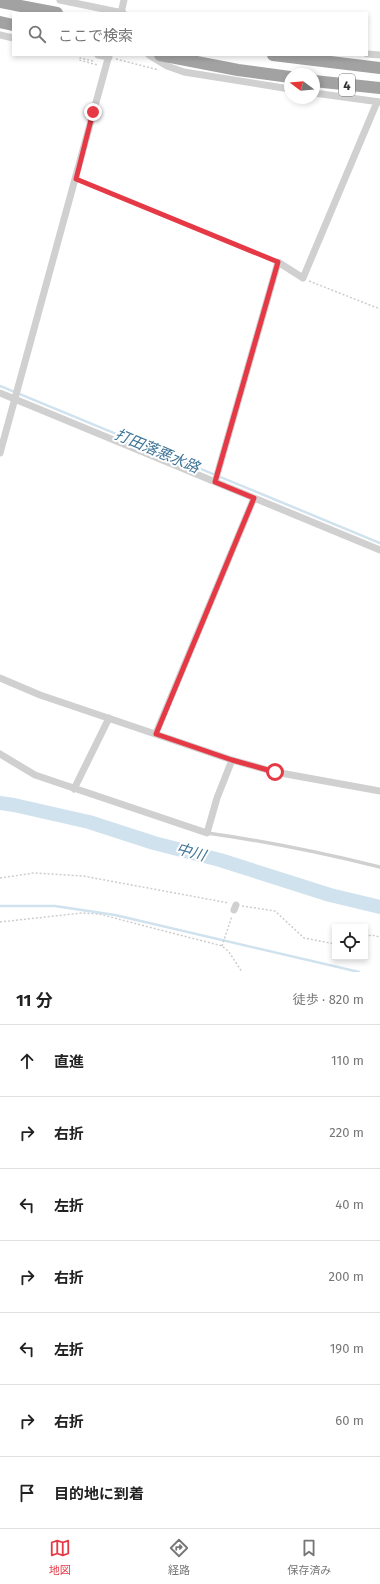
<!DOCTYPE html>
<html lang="ja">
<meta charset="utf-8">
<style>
body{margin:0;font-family:"Fira Sans","Noto Sans JP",sans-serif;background:#f2f2f2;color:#222}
.controls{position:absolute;right:12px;bottom:12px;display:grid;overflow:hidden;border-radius:0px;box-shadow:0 2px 6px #0003}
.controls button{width:36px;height:36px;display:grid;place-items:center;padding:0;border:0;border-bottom:1px solid #e0e0e0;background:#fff;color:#222;font:20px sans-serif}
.compass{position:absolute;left:284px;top:68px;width:36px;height:36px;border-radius:50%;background:#fff;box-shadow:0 2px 6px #0003;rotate:286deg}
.stop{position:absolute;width:12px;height:12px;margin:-9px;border:3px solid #e63946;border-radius:50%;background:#fff}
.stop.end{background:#e63946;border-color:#fff;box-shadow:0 1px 4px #0008}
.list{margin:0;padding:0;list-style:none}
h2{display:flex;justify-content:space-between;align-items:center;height:52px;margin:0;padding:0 16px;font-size:17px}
h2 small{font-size:13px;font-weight:400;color:#767676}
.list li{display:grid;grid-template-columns:26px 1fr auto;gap:12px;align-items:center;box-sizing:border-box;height:72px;padding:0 16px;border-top:1px solid #e0e0e0}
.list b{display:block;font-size:15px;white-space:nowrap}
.list em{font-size:13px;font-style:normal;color:#767676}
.icon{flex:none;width:22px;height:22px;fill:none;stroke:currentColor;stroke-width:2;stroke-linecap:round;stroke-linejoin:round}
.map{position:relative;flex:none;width:380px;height:972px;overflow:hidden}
.search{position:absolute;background:#fff;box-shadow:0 2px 6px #0003;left:12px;right:12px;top:12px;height:44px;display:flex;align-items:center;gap:10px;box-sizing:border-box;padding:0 14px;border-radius:0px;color:#767676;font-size:15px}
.sheet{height:556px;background:#fff}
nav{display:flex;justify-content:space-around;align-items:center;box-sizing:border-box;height:56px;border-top:1px solid #e0e0e0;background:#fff;font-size:11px;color:#767676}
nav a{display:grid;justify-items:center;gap:2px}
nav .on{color:#e63946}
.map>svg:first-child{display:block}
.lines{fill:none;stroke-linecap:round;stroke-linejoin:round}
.stream{stroke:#cfe2ee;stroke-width:2.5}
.river{stroke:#cfe2ee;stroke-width:14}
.path{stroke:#cdcdcd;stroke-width:1.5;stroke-dasharray:2 2;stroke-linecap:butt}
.service{stroke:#d0d0d0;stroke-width:3.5}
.minor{stroke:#d0d0d0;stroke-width:7}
.trunk{stroke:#a2a2a2;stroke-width:12}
.path-bridge{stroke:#cdcdcd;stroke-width:1.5;stroke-dasharray:2 2;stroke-linecap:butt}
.route{stroke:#e63946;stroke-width:5}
.labels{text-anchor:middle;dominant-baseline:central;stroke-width:4;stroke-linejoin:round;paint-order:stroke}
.shield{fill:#fff;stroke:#707070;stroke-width:1}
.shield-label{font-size:13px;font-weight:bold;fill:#333}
.water-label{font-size:15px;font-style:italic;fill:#3f7597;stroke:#fff}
</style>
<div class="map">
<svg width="380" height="972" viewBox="0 0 380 972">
<rect width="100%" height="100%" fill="#fff"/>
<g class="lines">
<path class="stream" d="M0 386 380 543
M0 906H55L115 915 359 972"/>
<path class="river" d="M0 803 14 805 89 822 154 843 220 860 330 895 380 907"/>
<path class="path" d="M116 59 159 70
M93 61 80 58 79 60 98 65
M82 181 271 259
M309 281 380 309
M0 878 34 873 83 876 229 903
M242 906 275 911 304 938 335 944
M0 922 82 913 99 914 222 946 229 952 242 972
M365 937 371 935 380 937
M222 946 232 916"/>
<path class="service" d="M207 833C265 841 323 853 380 867"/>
<path class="minor" d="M60 0 123 13
M121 13 124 0
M0 35 13 38
M367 54 380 55
M98 55 109 57
M149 55 167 66 184 72 290 89
M314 93 380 102
M0 393 380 550
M0 453 109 55
M215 482 278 262 303 278 377 102
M0 678 40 695 232 760 275 772 380 791
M156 733 254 498
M0 754 35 775 207 833 217 798 232 760
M74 789 109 718
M234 910 236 905"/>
<path class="trunk" d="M0 2 57 13
M0 22 13 25
M160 55 238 70 290 77
M273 55 380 68
M314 81 380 88"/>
<path class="path-bridge" d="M103 13 104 6"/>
</g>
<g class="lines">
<path class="route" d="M93 112 76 179 278 262 215 482 254 498 156 734 232 760 275 772"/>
</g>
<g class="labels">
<rect class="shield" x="339" y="74" width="16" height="22" rx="3"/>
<g class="shield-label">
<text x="347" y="85">4</text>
</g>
<g class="water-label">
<text transform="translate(157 451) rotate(23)">打田落悪水路</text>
<text transform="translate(191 852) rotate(16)">中川</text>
</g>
</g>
</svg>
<div class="controls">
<button><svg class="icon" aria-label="locate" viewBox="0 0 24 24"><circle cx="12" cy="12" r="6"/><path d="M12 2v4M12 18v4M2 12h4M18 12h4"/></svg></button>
</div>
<svg class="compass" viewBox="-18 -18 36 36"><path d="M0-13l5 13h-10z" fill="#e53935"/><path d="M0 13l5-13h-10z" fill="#767676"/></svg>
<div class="stop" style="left:275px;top:772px"></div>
<div class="stop end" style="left:93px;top:112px"></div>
<div class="search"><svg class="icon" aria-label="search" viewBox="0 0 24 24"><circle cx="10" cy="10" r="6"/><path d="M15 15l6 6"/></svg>ここで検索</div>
</div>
<section class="sheet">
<h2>11 分<small>徒歩 · 820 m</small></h2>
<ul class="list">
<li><svg class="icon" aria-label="ahead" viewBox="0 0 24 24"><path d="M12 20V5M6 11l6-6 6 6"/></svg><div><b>直進</b></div><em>110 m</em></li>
<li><svg class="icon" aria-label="right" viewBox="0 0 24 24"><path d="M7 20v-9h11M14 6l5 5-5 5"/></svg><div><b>右折</b></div><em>220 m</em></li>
<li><svg class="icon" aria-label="left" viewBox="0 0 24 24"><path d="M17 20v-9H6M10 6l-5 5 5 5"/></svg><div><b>左折</b></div><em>40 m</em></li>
<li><svg class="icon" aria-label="right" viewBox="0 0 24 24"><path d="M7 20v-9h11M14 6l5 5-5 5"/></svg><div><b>右折</b></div><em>200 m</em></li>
<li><svg class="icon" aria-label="left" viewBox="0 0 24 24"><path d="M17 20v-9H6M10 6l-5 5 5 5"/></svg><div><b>左折</b></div><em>190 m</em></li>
<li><svg class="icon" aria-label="right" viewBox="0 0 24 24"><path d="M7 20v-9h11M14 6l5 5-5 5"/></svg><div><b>右折</b></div><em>60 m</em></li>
<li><svg class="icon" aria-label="arrive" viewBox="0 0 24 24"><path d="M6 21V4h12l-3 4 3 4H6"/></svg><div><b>目的地に到着</b></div></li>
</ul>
</section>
<nav>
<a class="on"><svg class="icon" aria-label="map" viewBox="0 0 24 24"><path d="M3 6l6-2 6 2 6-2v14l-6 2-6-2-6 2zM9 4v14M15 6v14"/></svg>地図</a>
<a><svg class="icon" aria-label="directions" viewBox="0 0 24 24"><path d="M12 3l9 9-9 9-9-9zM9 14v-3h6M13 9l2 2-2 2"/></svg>経路</a>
<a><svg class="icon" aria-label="saved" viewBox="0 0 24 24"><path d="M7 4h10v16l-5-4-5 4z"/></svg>保存済み</a>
</nav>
